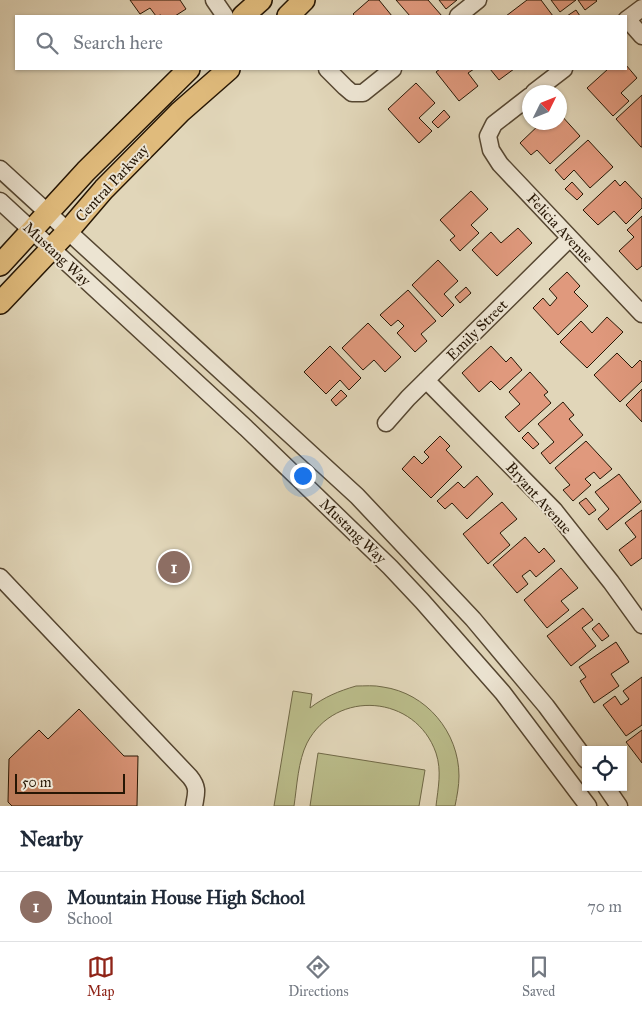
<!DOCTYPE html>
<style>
body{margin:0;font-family:"IM FELL Great Primer",serif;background:#f6f6f7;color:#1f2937}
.controls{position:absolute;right:15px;bottom:15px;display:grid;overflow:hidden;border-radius:0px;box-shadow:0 1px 4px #0004}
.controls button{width:45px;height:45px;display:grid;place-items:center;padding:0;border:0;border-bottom:1px solid #e0e1e3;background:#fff;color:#1f2937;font:25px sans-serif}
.compass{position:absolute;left:522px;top:85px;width:45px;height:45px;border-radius:50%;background:#fff;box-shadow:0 1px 4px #0004;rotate:47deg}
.scale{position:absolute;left:15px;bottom:12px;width:110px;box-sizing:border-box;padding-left:5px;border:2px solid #261604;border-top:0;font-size:14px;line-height:18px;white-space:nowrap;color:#261604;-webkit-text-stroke:4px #ece4d2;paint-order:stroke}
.you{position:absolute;left:302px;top:475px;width:18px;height:18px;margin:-12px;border:4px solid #fff;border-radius:50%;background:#1a73e8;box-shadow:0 0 0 8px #1a73e833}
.badge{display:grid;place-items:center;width:32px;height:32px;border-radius:50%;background:#8f2418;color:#fff;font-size:16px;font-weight:700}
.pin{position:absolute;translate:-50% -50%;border:2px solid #fff;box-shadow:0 1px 5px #0006}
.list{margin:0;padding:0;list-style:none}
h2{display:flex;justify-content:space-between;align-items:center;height:65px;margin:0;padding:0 20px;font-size:21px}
h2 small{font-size:16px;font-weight:400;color:#747a83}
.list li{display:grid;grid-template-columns:32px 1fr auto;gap:15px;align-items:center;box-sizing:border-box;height:70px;padding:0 20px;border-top:1px solid #e0e1e3}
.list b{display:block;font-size:19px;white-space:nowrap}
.list p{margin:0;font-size:16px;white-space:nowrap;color:#747a83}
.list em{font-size:16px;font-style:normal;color:#747a83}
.icon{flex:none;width:28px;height:28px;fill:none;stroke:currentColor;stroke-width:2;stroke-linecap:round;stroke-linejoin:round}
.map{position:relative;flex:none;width:642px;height:806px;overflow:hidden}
.search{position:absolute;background:#fff;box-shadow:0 1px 4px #0004;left:15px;right:15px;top:15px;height:55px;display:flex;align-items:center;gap:12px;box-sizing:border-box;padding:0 18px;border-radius:0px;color:#747a83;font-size:19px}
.sheet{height:135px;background:#fff}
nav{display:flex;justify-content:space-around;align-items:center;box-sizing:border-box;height:70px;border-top:1px solid #e0e1e3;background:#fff;font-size:14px;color:#747a83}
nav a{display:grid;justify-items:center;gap:2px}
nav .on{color:#8f2418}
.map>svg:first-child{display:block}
.green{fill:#babc8a;stroke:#706947}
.building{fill:#e0997d;stroke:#261604}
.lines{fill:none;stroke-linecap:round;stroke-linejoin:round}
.minor-casing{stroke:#554631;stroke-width:19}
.major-casing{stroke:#261604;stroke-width:24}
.minor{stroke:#ece4d2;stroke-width:16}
.major{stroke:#e0bb7c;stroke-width:21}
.labels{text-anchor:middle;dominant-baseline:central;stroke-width:4;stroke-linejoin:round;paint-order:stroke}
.street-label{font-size:15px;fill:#261604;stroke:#ece4d2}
</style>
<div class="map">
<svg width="642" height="806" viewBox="0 0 642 806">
<rect width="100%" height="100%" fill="#e1d6b9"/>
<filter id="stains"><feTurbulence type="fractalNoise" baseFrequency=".004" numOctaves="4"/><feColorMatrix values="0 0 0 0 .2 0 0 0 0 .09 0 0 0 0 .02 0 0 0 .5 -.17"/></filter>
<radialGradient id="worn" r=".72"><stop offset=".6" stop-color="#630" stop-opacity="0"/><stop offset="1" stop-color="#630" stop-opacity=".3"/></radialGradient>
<path class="green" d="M356 686C365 686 374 685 383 687 426 693 459 732 459 776 459 786 457 796 455 806H436C438 788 442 771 436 753 416 695 336 688 307 743 298 761 297 786 294 806H274L293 691 312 694 310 708C324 697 339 691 356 686Z
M318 753 425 770 419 806H310Z"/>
<path class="building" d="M130 0H180L186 9 175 16H162L161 15 156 16 150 8 140 14Z
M369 0H379L392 16H355L353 14Z
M396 0H428L442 16H410Z
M439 0H457L446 9Z
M527 0H541L553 16H506Z
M551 0H576L560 12Z
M578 0H596L597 1 585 10Z
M576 10 580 16H567Z
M626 65 637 78 621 93 629 101 613 116 587 88 608 69H626Z
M440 69H474L468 73 478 86 459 101 436 72Z
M490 69H514L499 80Z
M416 83 435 103 419 118 432 131 419 143 388 109Z
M642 95V147H641L616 119Z
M444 110 450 117 438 128 432 122Z
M560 114 580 136 550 164 537 150 531 155 520 143 542 122H560Z
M588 140 613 167 590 188 574 170 564 180 555 170Z
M615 180 620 186 625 181 642 199V208L626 224 614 211 598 225 583 210Z
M572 182 583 194 577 200 565 189Z
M471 191 488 209 471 225 479 233 460 251 450 240 455 236 440 220Z
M642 216V266L637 270 619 251 634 237 627 230Z
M518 228 532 243 497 276 472 250 491 232 501 243Z
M438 260 458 281 444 294 454 305 442 317 412 285Z
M567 272 580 286 574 292 588 306 558 335 533 308 543 298 550 306 557 298 549 289Z
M466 287 471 293 460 303 455 297Z
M408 290 436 321 421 334 427 341 415 352 397 333 404 326 398 320 391 326 380 315Z
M607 317 623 332 587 368 560 342 581 321 592 333Z
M368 323 401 357 385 372 374 360 363 370 342 348Z
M330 346 361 378 349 390 340 380 326 394 304 372Z
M491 346 506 362 511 357 522 370 500 390 491 381 479 392 462 373Z
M617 353 632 368 640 360 642 362V381L620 402 594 375Z
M530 372 548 392 544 395 551 403 519 432 505 417 520 404 509 392Z
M642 389V422L626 405Z
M341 390 347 396 336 406 331 400Z
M563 402 574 415 569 419 583 435 550 464 541 453 554 442 538 424Z
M528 432 539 444 533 449 522 438Z
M440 436 450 446 446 450 462 467 431 498 402 469 414 456 422 464 429 457 424 452Z
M586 441 612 469 600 479 594 472 585 479 591 485 573 501 563 490 570 485 555 468Z
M619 474 641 502 607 530 598 519 609 509 595 492Z
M477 476 493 494 467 519 452 503 445 509 437 501 458 482 464 488Z
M586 498 596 510 589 515 579 503Z
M502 502 517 519 500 533 510 545 488 564 463 534Z
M642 510V558L631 566 619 550 636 537 625 523Z
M525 537 539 553 544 548 555 561 536 577 530 570 522 576 528 584 517 593 493 565Z
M561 568 578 588 561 601 569 610 547 628 524 600Z
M583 608 593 620 582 628 596 646 571 666 547 636Z
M599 623 609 636 602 641 592 629Z
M616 642 629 662 611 674 619 686 594 703 580 681 586 677 579 667Z
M642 677V725L626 736 603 705 615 696 621 705 629 699 623 691Z
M79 709 124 756H138L137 806H12L8 802 9 759 39 730 48 739Z
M642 730V763L626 742Z"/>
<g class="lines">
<g class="minor-casing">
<path id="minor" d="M214 0 225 16
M458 16 478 0
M627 19 642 36
M626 20 642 8
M327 69 345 87 352 93H363L393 69
M534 92 564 69
M530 96 494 124 488 136 491 150 500 164 642 314
M0 169 357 496 473 619 546 706 586 760
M0 201 246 428 390 567 422 601 503 693 588 806
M426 380 554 510 611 582 642 625
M386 423 408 398 570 238
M0 577 190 777C199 788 196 794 194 806
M606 787 619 806"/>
</g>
<g class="major-casing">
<path id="major" d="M243 16 261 0
M288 16 304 0
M0 265 86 171 189 69
M0 303 68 231 104 189 180 112 229 69"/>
</g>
<use href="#minor" class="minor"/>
<use href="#major" class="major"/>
</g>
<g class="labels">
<g class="street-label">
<text transform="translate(112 183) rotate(-47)">Central Parkway</text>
<text transform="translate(560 228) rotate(47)">Felicia Avenue</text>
<text transform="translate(57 254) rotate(43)">Mustang Way</text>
<text transform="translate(477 330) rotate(-45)">Emily Street</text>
<text transform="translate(539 498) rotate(48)">Bryant Avenue</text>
<text transform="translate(353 531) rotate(44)">Mustang Way</text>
</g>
</g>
<rect width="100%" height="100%" filter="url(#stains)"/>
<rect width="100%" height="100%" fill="url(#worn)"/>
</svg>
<div class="controls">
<button><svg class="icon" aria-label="locate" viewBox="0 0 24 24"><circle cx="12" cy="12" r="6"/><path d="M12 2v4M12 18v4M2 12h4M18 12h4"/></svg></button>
</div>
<svg class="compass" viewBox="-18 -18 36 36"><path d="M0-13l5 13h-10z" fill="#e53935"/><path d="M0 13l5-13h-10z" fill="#747a83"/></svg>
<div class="scale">50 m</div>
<div class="you"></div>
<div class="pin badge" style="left:174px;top:567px;background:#8d6e63">1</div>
<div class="search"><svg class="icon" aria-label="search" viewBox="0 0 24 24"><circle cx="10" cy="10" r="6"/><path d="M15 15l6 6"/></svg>Search here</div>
</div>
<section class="sheet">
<h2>Nearby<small></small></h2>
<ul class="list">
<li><span class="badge" style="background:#8d6e63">1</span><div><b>Mountain House High School</b><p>School</p></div><em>70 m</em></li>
</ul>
</section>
<nav>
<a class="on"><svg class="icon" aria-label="map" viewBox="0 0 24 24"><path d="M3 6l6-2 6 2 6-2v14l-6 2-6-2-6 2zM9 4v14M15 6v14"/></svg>Map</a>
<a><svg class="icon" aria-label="directions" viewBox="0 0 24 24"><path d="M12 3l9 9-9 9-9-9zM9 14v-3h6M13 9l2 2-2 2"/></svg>Directions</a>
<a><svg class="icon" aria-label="saved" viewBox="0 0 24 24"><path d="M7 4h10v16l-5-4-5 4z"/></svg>Saved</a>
</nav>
